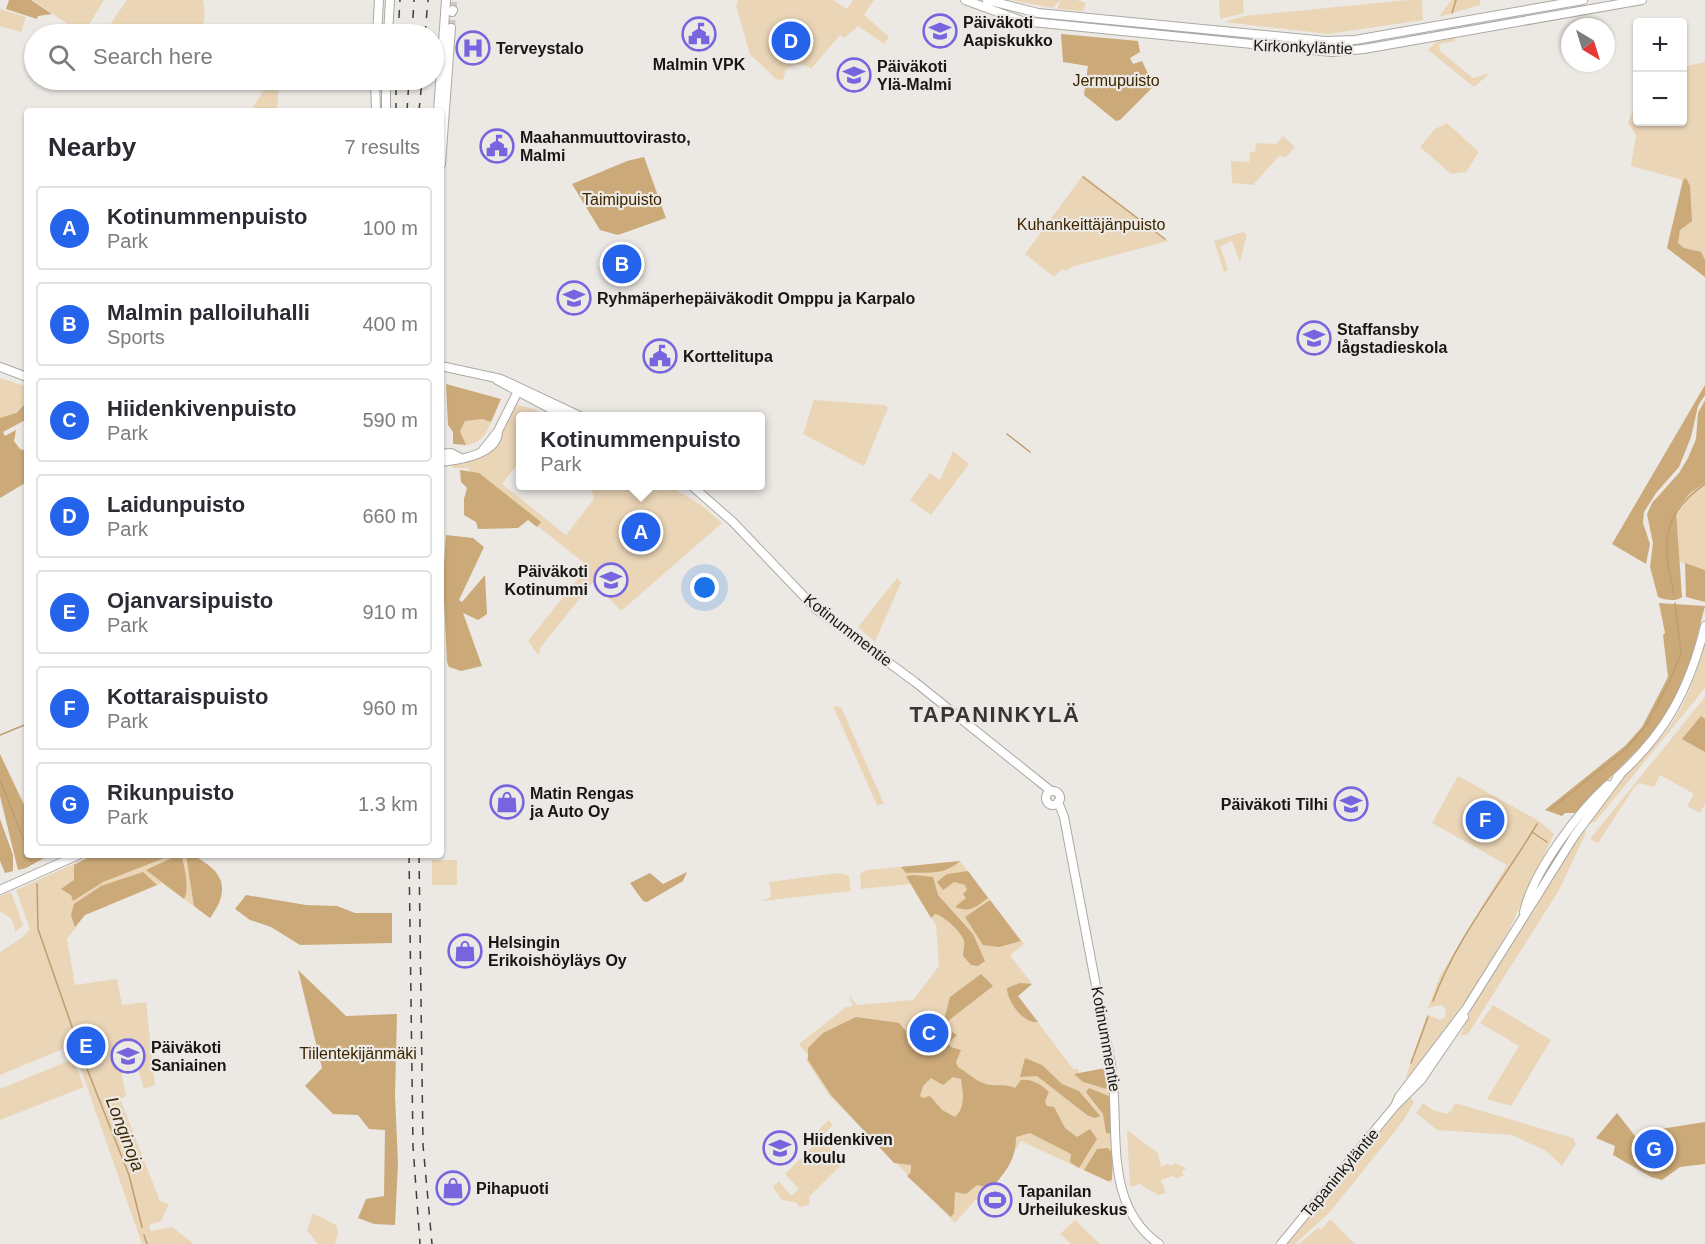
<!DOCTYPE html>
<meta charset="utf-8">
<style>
body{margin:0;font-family:Arial,sans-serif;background:#f2f2f3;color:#2b2b33}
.controls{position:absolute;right:18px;top:18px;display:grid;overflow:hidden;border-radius:6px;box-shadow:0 2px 4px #0004}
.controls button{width:54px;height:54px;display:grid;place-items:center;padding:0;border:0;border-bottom:2px solid #e1e1e2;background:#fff;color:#2b2b33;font:30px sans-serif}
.compass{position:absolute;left:1561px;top:18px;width:54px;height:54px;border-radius:50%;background:#fff;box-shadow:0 2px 4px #0004;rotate:142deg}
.you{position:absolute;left:705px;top:588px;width:21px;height:21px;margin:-15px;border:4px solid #fff;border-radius:50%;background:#1a73e8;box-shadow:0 0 0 9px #1a73e833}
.badge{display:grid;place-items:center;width:39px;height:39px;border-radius:50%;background:#2563eb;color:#fff;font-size:20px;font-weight:700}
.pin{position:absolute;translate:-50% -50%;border:3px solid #fff;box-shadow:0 2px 6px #0006}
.popup{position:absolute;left:516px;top:412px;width:249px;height:78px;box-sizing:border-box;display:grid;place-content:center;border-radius:6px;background:#fff;filter:drop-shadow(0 2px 4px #0005);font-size:20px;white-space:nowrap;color:#7c7c81}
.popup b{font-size:22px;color:#2b2b33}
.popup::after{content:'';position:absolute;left:50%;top:100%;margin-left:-12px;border:12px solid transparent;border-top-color:#fff}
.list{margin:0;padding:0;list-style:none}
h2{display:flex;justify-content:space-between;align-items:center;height:78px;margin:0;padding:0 24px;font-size:26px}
h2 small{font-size:20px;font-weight:400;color:#7c7c81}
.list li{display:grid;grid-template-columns:39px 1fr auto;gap:18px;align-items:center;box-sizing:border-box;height:84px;margin:0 12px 12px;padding:0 12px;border:2px solid #e1e1e2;border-radius:6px}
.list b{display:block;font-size:22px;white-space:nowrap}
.list p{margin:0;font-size:20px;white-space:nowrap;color:#7c7c81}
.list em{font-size:20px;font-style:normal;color:#7c7c81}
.icon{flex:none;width:33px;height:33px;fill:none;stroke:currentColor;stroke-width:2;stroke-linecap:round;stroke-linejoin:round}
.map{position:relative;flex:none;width:1705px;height:1244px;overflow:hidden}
.search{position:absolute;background:#fff;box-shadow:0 2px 4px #0004;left:24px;top:24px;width:420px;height:66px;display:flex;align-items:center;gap:15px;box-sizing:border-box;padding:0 21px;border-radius:33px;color:#7c7c81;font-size:22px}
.panel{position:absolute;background:#fff;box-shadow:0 2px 4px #0004;left:24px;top:108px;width:420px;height:750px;border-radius:6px}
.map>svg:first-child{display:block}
.green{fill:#ead5b7}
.forest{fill:#cba979;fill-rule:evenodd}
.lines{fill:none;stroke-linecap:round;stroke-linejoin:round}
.stream{stroke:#bf9e6e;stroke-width:1.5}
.major-tunnel{stroke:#ccc9c5;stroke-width:8;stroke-dasharray:8 4;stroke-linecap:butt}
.major-casing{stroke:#aca9a4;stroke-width:10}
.major{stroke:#fff;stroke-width:8}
.rail{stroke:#413e3d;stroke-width:1.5;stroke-dasharray:8 8;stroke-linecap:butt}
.labels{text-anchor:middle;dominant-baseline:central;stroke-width:4.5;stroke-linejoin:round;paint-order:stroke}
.poi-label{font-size:16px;font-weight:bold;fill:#181615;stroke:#ece9e4;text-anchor:start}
.street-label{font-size:16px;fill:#181615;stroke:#ece9e4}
.park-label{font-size:16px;fill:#3c2500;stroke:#ece9e4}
.water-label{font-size:18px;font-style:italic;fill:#3f2800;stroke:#ece9e4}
.district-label{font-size:22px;font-weight:bold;letter-spacing:1.5px;fill:#383532;stroke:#ece9e4}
</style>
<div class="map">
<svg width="1705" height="1244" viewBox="0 0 1705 1244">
<rect width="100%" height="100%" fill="#ece9e4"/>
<path class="green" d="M32 0H104L83 34Z
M127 0H203L205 15 201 34H128L111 23Z
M738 0H833L847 9 853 0H874L864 15 889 37 884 44 858 26 844 38 840 35 811 69C803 62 794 64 786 69L783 80 776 79 750 54 736 6Z
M1011 0H1077L1086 3 1083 11 1057 9 1061 0 1052 8Z
M1219 0H1243L1244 13 1220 19Z
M1408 0H1422L1423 20 1328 34 1224 22 1244 16Z
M1451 0H1480V5L1439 17Z
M0 9 26 17 21 32 0 26Z
M1455 38V41L1439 44 1440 51 1473 78 1490 73 1474 87 1428 50 1436 42Z
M1705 62V277L1667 248 1683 180 1631 166 1636 135 1628 123 1637 100 1638 122H1682L1683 67Z
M271 80H279L277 111H250Z
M1447 123 1479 152 1466 172 1451 174 1420 147 1435 129Z
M1283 136 1295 147 1286 157 1279 156 1253 185 1232 183 1231 161 1249 162 1250 152H1255L1256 143 1276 144Z
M1083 175 1167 240 1168 241 1074 266 1066 271 1062 269 1054 277 1025 254Z
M1243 232 1247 235 1240 262 1232 241 1220 246 1228 270 1224 272 1214 241Z
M0 378 27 387V402C19 410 11 418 0 418Z
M814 400 885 405 888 408 864 466 803 434Z
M517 405 534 409 545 416H521V460L502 484 566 535 591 503 594 498 590 486H670L701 505 722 523 621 611 593 582 540 648 539 656 528 641 588 566 469 472V468H453L451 464C500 453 494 444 517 405Z
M482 419 491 422C486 434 480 444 466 445L460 431 465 421Z
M953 451 969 464 931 515 910 500 930 473 940 480Z
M1705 483V570L1678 561 1676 511 1690 493Z
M897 578 901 582 875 642 858 627Z
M1705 642V688L1595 822 1589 824C1592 801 1648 755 1664 734 1686 706 1696 675 1705 642Z
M1705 697V804L1700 813 1687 806 1694 794 1660 775 1654 787 1640 783 1635 786 1598 843 1590 839Z
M833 706 841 707 884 804 877 805Z
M1458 776 1539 821 1554 834 1511 926 1476 986 1410 1079 1406 1077 1427 1014 1440 1020 1446 1016 1445 1008 1441 1005 1428 1008 1440 976 1507 865 1432 823Z
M1584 827 1586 833 1559 890 1468 1034 1460 1036 1474 1004Z
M93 855H194L216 871 222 882 220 903 210 918 162 883 85 915 67 939 75 985 117 979 122 1005 146 1002 155 1085 144 1089 132 1049 117 1051 126 1096 120 1099 160 1201 169 1204 161 1221 149 1225 151 1231 172 1227 194 1244H142L74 1050 71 1051 64 1041 65 1048 0 1075V952L23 937 30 929 16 890Z
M432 860H457V885H432Z
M960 861 1024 944 1010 955 1032 984 1018 996 1073 1069H1078L1079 1073 1106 1068 1111 1097V1183L1021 1141 1002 1173 980 1202 976 1199 955 1223 829 1095 806 1060 808 1055 799 1044 846 1007 853 1006 849 996 857 1005 913 1000 939 966 936 925 910 884 861 889 860 874 867 870Z
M839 873 849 876 851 891 761 901 771 897 769 882Z
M11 892 23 925 15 932C15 921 10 916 0 912V896Z
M1493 1005 1551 1040 1511 1106 1487 1099 1519 1046 1480 1023Z
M73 1059 84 1087 0 1120V1089Z
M1410 1096 1414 1102 1403 1121 1330 1212 1295 1244H1287Z
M1423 1103 1433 1110 1447 1114 1452 1110 1455 1103 1573 1138 1576 1144 1562 1166 1546 1151 1512 1135 1437 1130 1416 1113Z
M829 1120 833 1125 820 1138 844 1162 809 1197V1205L799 1207 797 1203 782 1200 773 1187 779 1181 791 1196 799 1189 785 1174 820 1139 815 1133Z
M1127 1130 1158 1153 1161 1167 1167 1164 1172 1166 1174 1163 1186 1168 1182 1172 1184 1175 1177 1179 1173 1176 1161 1180 1166 1193 1158 1195 1140 1184 1130 1187Z
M313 1213 336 1225 338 1233 335 1244H318L307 1230Z
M1330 1219 1355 1244H1299L1318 1228 1322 1229Z
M1075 1220 1100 1244H1071L1060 1234Z"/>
<path class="forest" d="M9 0H31L52 14 38 16 37 19 6 9Z
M1061 34 1138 41 1140 52 1130 58 1133 64 1142 61 1154 86 1120 120 1116 121 1084 95 1088 66 1063 62Z
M644 157 666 218 618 235 600 230 572 184 627 161Z
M1686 178 1690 186 1692 221 1680 230 1678 243 1684 248 1701 252 1705 260V277L1667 248 1683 180Z
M446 384 501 399 491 422 482 419 465 421 460 431 466 445 453 444V432L448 425Z
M1705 385V395L1698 406 1691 437 1679 467 1656 493 1644 512 1643 523 1650 544 1646 564 1612 544Z
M1705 400V483L1690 493 1676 511 1682 597C1676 602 1665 600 1658 597L1650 567 1653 543 1647 514 1652 503 1679 473 1688 458 1696 439 1698 413Z
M27 402V419L3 432 5 436 16 430 14 441 20 449 27 451V482L0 498V418L16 413Z
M460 470 479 473 541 522 537 527 528 520 518 528 478 529 476 522 464 515V499L467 488 461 482Z
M446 535 473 538 484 547 459 600 462 602 485 575 487 614 478 620 463 613 482 666 461 671 449 667 447 662 443 579Z
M1685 563 1705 570V602L1686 597Z
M1659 603 1705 606 1684 686 1668 715 1653 734 1575 813H1565L1562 816 1545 810 1626 745 1642 727 1668 677 1663 635 1665 633Z
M1701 716 1705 719V752L1682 739Z
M0 754 27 811V855L48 856 26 868 18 870 0 796Z
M0 819 13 855V871L5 873 0 861Z
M93 855H172L103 882 73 901 71 895 61 889 74 880V865Z
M178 855H182C184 869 190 886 184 899L146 870Z
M186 855C195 855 199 859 207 864 229 881 224 898 210 918L194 906Z
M960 861C944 876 926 872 906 873L901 867Z
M968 871 988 898C976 907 970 913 955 907L966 898 963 894 967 890 965 885 954 882 943 890 937 882 947 874Z
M143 872 157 885 85 915 75 927 71 915 74 904 101 886Z
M687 872 683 881 647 902 643 901 630 883 650 873 663 884Z
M914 875 933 877 938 895 973 934 985 961 978 966 971 965 963 956C963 951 965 945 964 941 962 932 943 915 935 914L931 918 906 876Z
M246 895 306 905 337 906 355 913H392V943L300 945 271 927 250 920 235 909Z
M990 900 1021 941 999 947 983 945 965 917Z
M298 970 346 1016 397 1014 395 1096 398 1163 395 1225 374 1224 358 1218 366 1199 384 1196 385 1130 369 1129 358 1115 333 1114 305 1086 322 1068Z
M981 974 993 986 948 1021 944 1020 950 997Z
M1020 983 1032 984 1018 996 1038 1022C1023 1024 1007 1001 1007 988Z
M856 1017 899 1023 912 1038 942 1035 950 1031 957 1035 948 1043 951 1047 961 1050 956 1062 958 1067C968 1073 980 1085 992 1085 1001 1086 1005 1084 1015 1088L1021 1080C1031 1079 1041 1084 1049 1092L1045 1101 1047 1106 1054 1107 1065 1128 1077 1137 1090 1129 1097 1139 1079 1168 1070 1162 1071 1154 1030 1133 1016 1137C1016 1160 1006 1171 992 1188L977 1185 966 1194 955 1192 954 1213 951 1217 907 1176 911 1172V1165L894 1163 831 1095 808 1060V1048L823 1033ZM953 1077 961 1079C963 1093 966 1107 955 1117L942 1110 930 1096 923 1098 920 1096 923 1086 931 1078 943 1085Z
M1025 1058 1042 1065 1062 1084 1079 1091 1100 1116 1095 1118 1087 1115 1037 1076 1020 1077Z
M1106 1068 1110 1090 1083 1082 1074 1074Z
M1089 1088 1111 1097 1112 1134 1106 1133 1103 1114 1086 1092Z
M1617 1113 1639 1141 1654 1130 1705 1122V1164L1680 1167 1662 1180 1651 1177 1613 1155 1615 1146 1596 1138Z
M1108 1148 1113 1154 1112 1180 1108 1181 1084 1170 1097 1149Z"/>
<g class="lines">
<path class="stream" d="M1452 13 1456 0
M1083 177 1165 239
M1007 434 1030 452
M1674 594C1663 545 1659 516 1705 484
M0 735 27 724
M0 780 27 848
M1551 809 1626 749 1647 724 1669 683 1681 653 1675 603
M1532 832 1547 842
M29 855 32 863
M37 884 38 929 79 1047
M1433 1001C1457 936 1502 883 1537 824
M80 1051 129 1175 142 1227
M1411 1063 1428 1017
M144 1235 147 1244"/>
<path class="major-tunnel" d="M453 10V0
M451 28 452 12"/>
<g class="major-casing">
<path id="major" d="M965 0 1022 21 1332 52 1364 49 1642 0
M987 0 1038 13 1326 41 1355 40 1583 0
M452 12 453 10
M377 34 379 0
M388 34 390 0
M375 80 376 111
M386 111V80
M438 111 446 0
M441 164 451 28
M441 366 501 379 580 416
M0 367 27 377
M497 380 564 416
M483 450 498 431 518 391
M441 454 451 453 459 457
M441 462C459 460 498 454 498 431
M692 486 733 522 816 609 915 682 1051 791
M1617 777C1666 733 1689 690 1705 626
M1046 798a7 7 0 1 1 14 0a7 7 0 1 1-14 0Z
M1058 802 1064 817 1111 1065C1121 1127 1101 1203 1159 1244
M0 890 78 855
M1524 912C1533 872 1578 812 1608 785
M1395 1106 1399 1097 1466 1009 1575 835 1620 775
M1281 1244 1395 1106 1421 1080 1464 1017"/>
</g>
<use href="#major" class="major"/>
<path class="rail" d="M398 34 400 0
M412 34 414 0
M425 34 428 0
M396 111V80
M407 111 409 80
M419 111 422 80
M409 855 413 1146 420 1244
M419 855 423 1145 432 1244"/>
</g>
<defs>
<g id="school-ring" transform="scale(1.725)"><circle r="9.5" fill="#ece9e4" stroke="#7765e0" stroke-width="1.5"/><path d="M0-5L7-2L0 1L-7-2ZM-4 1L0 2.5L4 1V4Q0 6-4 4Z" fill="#7765e0"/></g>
<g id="civic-ring" transform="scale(1.725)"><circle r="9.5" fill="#ece9e4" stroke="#7765e0" stroke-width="1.5"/><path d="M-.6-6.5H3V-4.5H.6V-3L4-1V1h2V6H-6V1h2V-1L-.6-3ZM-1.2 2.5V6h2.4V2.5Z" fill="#7765e0"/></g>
<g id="hospital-ring" transform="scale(1.725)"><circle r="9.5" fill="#ece9e4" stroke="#7765e0" stroke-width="1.5"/><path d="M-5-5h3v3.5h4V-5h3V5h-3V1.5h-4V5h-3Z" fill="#7765e0"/></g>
<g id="shop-ring" transform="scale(1.725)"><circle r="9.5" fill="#ece9e4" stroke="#7765e0" stroke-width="1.5"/><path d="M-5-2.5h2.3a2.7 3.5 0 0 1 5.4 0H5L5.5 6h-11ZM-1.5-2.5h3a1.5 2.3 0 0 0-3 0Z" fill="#7765e0"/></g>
<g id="stadium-ring" transform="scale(1.725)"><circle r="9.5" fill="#ece9e4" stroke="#7765e0" stroke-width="1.5"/><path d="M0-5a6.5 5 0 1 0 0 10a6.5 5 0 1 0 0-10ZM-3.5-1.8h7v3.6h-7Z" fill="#7765e0"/></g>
</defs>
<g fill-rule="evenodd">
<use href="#school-ring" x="940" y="31"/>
<use href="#civic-ring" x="699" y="34"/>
<use href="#hospital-ring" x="473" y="48"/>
<use href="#school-ring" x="854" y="75"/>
<use href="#civic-ring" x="497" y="146"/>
<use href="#school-ring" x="574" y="298"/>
<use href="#school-ring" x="1314" y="338"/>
<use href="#civic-ring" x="660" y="356"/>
<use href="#school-ring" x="611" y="580"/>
<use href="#shop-ring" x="507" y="802"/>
<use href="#school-ring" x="1351" y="804"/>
<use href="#shop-ring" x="465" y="951"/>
<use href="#school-ring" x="128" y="1056"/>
<use href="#school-ring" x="780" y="1148"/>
<use href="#shop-ring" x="453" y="1188"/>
<use href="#stadium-ring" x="995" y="1200"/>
</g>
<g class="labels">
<g class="poi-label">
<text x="963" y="22">Päiväkoti<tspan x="963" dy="18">Aapiskukko</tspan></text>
<text x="496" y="48">Terveystalo</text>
<text x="699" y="64" text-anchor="middle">Malmin VPK</text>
<text x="877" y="66">Päiväkoti<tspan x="877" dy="18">Ylä-Malmi</tspan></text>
<text x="520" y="137">Maahanmuuttovirasto,<tspan x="520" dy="18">Malmi</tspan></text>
<text x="597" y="298">Ryhmäperhepäiväkodit Omppu ja Karpalo</text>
<text x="1337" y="329">Staffansby<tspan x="1337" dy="18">lågstadieskola</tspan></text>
<text x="683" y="356">Korttelitupa</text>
<text x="588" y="571" text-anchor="end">Päiväkoti<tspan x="588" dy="18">Kotinummi</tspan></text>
<text x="530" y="793">Matin Rengas<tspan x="530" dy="18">ja Auto Oy</tspan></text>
<text x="1328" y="804" text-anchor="end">Päiväkoti Tilhi</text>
<text x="488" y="942">Helsingin<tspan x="488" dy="18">Erikoishöyläys Oy</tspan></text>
<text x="151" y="1047">Päiväkoti<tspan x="151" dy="18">Saniainen</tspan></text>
<text x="803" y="1139">Hiidenkiven<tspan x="803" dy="18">koulu</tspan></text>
<text x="476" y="1188">Pihapuoti</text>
<text x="1018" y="1191">Tapanilan<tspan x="1018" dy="18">Urheilukeskus</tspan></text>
</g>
<g class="street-label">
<text transform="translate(1303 47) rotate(2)">Kirkonkyläntie</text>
<text transform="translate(848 630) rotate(38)">Kotinummentie</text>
<text transform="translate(1106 1039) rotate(80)">Kotinummentie</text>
<text transform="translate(1340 1173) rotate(-50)">Tapaninkyläntie</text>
</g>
<g class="park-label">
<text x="1116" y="80">Jermupuisto</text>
<text x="622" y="199">Taimipuisto</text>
<text x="1091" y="224">Kuhankeittäjänpuisto</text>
<text x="358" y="1053">Tiilentekijänmäki</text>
</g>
<g class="water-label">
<text transform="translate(125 1134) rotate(69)">Longinoja</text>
</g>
<g class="district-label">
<text x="995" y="714">TAPANINKYLÄ</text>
</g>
</g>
</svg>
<div class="controls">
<button>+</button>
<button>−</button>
</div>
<svg class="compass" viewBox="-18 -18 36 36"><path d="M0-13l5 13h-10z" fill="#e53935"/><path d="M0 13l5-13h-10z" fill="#7c7c81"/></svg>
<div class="you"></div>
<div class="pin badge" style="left:641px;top:532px">A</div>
<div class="popup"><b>Kotinummenpuisto</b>Park</div>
<div class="pin badge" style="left:622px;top:264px">B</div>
<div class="pin badge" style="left:929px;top:1033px">C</div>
<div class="pin badge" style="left:791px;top:41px">D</div>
<div class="pin badge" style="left:86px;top:1046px">E</div>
<div class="pin badge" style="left:1485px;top:820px">F</div>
<div class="pin badge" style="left:1654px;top:1149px">G</div>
<div class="search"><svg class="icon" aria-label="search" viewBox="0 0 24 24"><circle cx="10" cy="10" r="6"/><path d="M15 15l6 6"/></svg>Search here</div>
<section class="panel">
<h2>Nearby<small>7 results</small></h2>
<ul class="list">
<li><span class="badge">A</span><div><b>Kotinummenpuisto</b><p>Park</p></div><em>100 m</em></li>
<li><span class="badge">B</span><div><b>Malmin palloiluhalli</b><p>Sports</p></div><em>400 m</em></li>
<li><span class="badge">C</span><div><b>Hiidenkivenpuisto</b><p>Park</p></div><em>590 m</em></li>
<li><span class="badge">D</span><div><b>Laidunpuisto</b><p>Park</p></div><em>660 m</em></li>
<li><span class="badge">E</span><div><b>Ojanvarsipuisto</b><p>Park</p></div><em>910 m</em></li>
<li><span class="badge">F</span><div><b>Kottaraispuisto</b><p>Park</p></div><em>960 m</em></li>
<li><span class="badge">G</span><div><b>Rikunpuisto</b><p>Park</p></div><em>1.3 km</em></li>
</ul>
</section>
</div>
